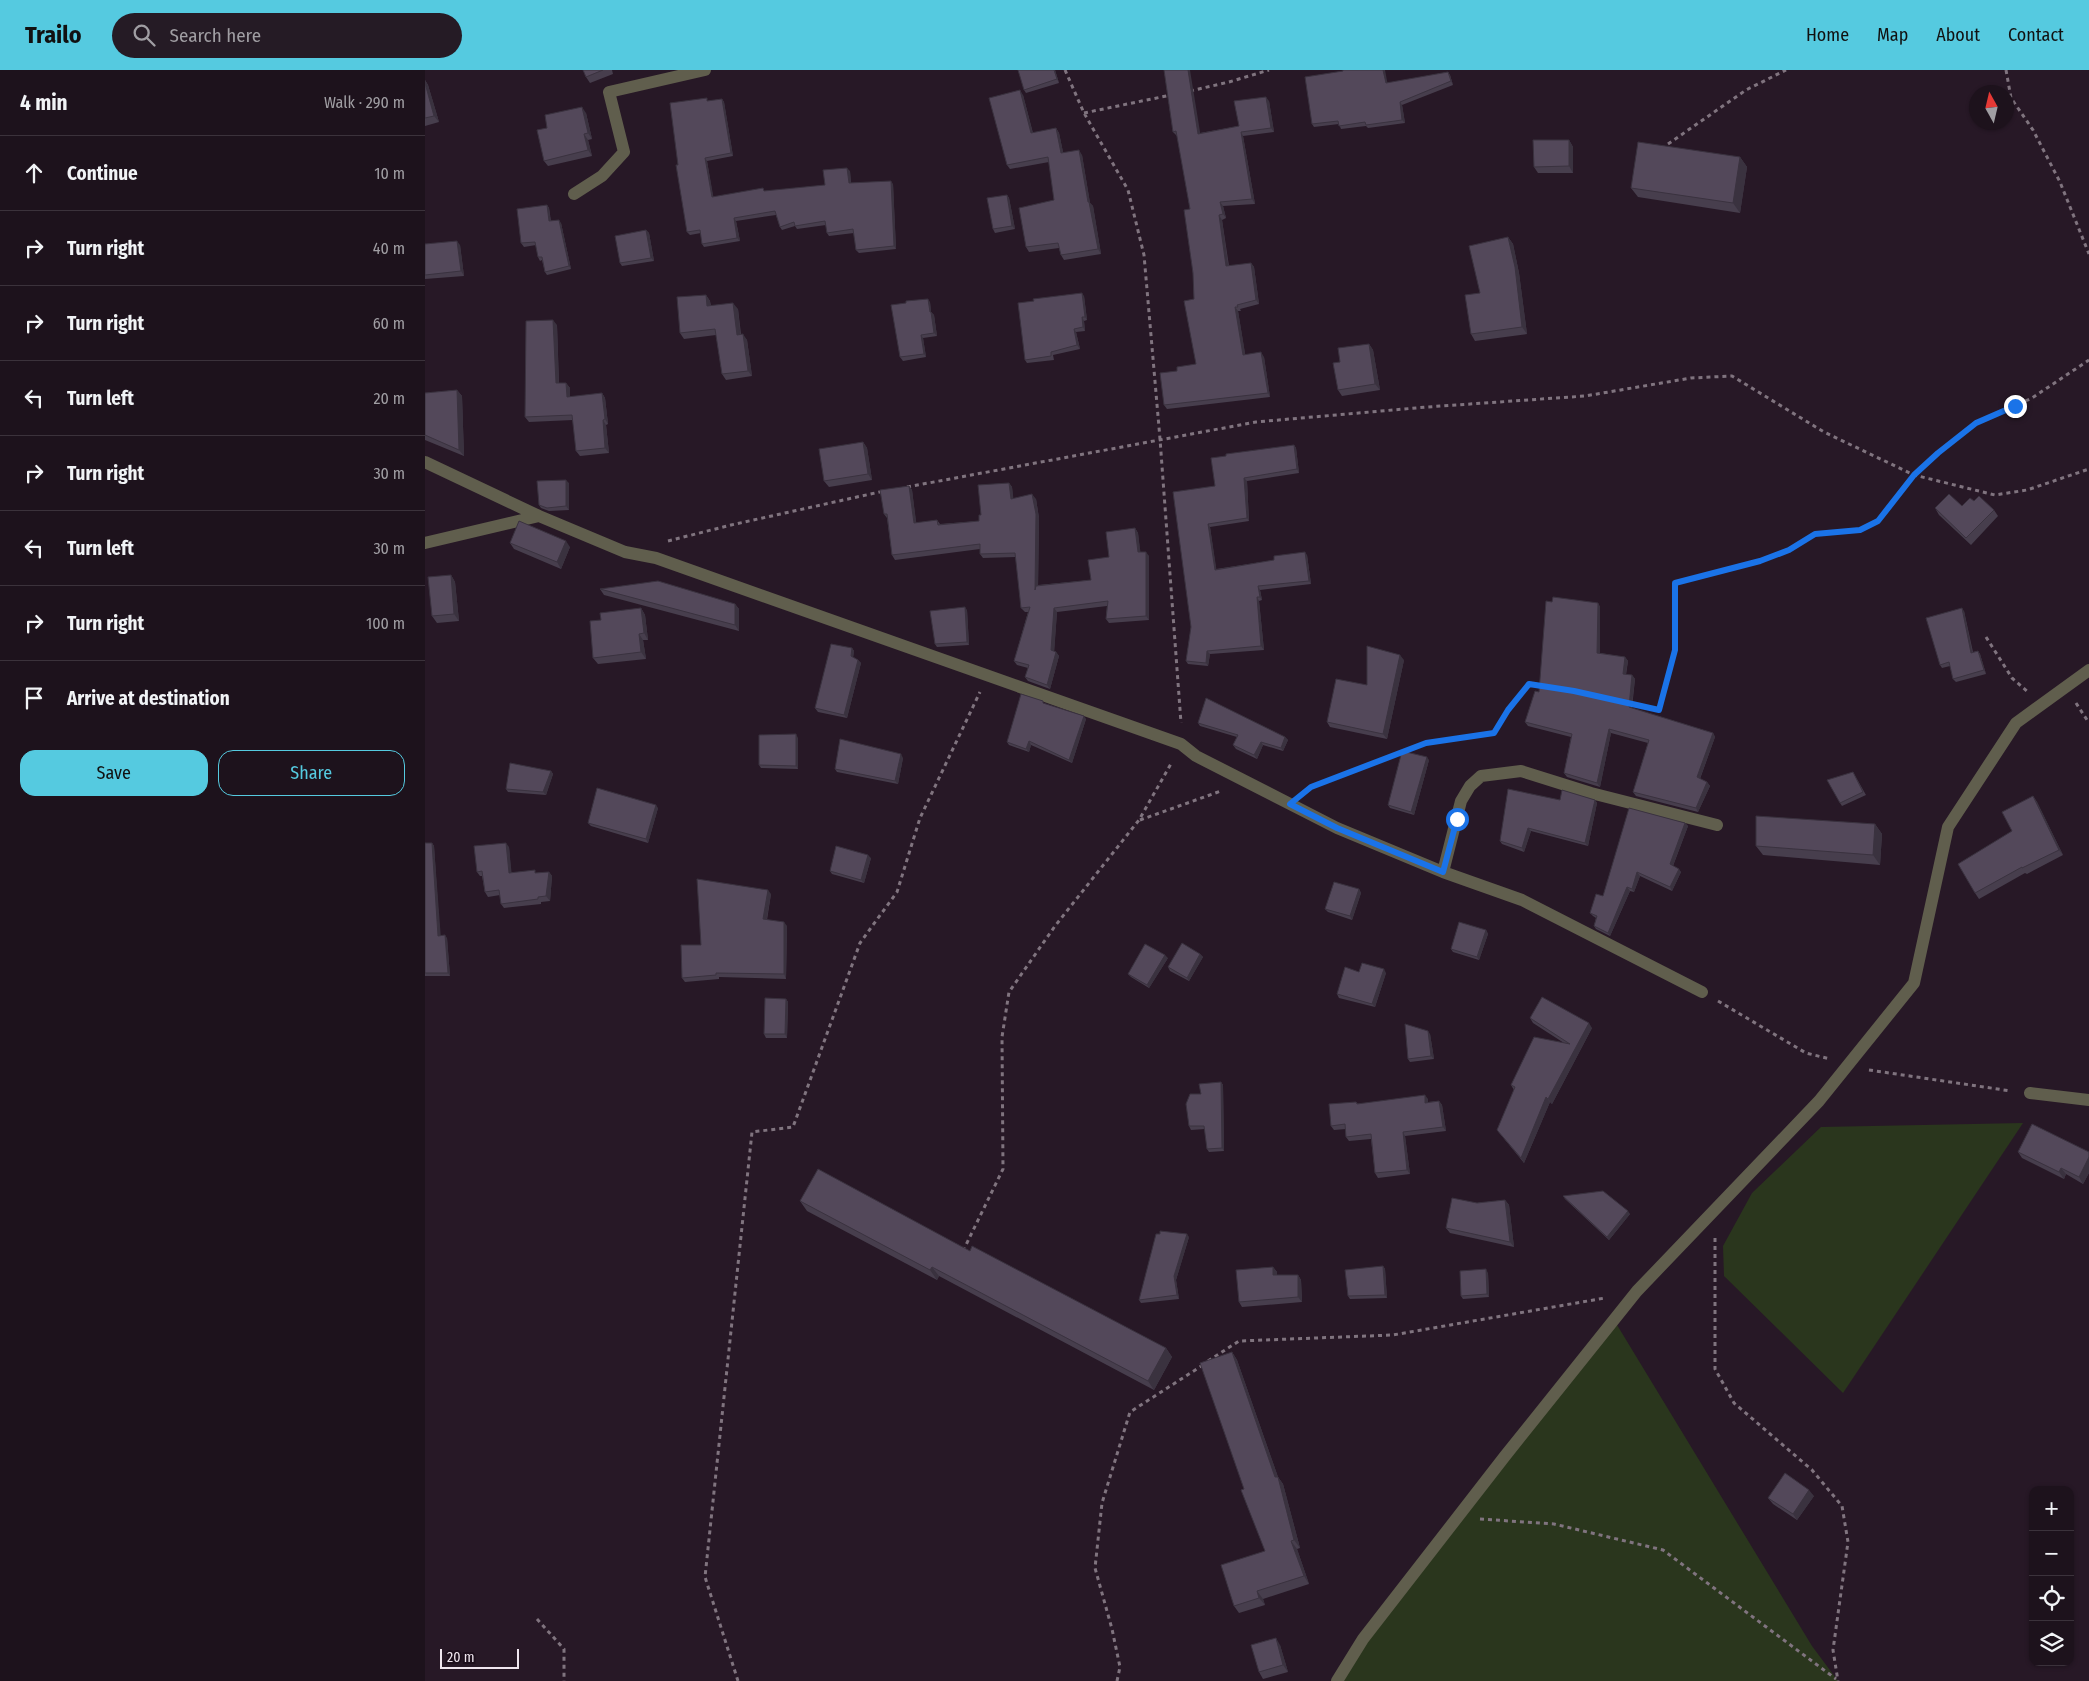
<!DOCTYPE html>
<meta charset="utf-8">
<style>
body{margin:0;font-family:"Fira Sans Condensed",sans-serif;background:#251b25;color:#f1f3f6}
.controls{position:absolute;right:15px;bottom:15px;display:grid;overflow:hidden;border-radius:10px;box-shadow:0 1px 4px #0004}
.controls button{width:45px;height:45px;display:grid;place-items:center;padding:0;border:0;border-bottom:1px solid #3b323b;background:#1d121c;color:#f1f3f6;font:25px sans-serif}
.compass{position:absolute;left:1544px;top:15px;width:45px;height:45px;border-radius:50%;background:#1d121c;box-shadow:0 1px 4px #0004;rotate:352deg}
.scale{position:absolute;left:15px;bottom:12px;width:79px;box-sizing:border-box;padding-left:5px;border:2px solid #f0e6ef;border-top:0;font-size:14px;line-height:18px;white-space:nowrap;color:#f0e6ef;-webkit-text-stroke:4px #1d0f1c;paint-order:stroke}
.stop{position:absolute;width:15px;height:15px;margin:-11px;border:4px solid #1a73e8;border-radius:50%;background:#fff}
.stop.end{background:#1a73e8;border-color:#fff;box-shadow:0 1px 5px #0008}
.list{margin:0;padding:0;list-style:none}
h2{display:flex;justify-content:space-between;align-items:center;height:65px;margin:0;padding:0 20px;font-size:21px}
h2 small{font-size:16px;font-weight:400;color:#a09ea3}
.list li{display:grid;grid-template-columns:32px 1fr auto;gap:15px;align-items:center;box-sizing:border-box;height:75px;padding:0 20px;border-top:1px solid #3b323b}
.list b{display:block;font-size:19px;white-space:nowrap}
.list em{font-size:16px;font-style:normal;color:#a09ea3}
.actions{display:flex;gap:10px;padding:15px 20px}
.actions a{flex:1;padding:11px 0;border:1px solid #55cae0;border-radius:15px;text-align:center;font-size:18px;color:#55cae0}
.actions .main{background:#55cae0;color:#111}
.icon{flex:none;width:28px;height:28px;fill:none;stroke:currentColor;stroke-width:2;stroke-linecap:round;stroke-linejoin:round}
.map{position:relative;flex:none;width:1664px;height:1611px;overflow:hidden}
header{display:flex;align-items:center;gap:30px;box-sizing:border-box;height:70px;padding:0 25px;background:#55cae0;color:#111}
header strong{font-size:24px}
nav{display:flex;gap:28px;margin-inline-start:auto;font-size:18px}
.search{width:350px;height:45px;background:#251b25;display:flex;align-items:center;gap:12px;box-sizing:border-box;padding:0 18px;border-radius:28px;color:#a09ea3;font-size:19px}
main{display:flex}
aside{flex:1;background:#1d121c}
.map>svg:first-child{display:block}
.green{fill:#2a361d}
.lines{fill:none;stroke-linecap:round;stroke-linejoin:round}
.path{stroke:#80747f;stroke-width:3;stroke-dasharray:4 4;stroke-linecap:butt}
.minor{stroke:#605e4d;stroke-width:12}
.wall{fill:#473e4d}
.shaded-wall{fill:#3a323f}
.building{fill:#53485a;stroke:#3a323f}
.route{stroke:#1a73e8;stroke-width:6}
</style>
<header>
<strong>Trailo</strong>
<div class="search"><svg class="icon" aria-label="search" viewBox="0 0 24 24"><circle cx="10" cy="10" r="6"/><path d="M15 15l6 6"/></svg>Search here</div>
<nav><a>Home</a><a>Map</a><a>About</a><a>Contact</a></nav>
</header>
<main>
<aside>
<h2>4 min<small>Walk · 290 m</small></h2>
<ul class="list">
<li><svg class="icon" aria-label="ahead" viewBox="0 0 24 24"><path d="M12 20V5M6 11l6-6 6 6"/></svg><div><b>Continue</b></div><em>10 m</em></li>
<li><svg class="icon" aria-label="right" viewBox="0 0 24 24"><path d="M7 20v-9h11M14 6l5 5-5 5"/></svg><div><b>Turn right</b></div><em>40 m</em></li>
<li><svg class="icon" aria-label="right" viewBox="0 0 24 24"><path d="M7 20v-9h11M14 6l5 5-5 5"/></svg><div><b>Turn right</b></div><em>60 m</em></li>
<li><svg class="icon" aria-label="left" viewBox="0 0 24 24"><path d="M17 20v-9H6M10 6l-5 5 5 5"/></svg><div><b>Turn left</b></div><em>20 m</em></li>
<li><svg class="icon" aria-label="right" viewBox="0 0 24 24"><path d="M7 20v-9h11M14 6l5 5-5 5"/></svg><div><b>Turn right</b></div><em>30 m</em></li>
<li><svg class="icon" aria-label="left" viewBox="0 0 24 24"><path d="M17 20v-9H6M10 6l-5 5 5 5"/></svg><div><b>Turn left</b></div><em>30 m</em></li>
<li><svg class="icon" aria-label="right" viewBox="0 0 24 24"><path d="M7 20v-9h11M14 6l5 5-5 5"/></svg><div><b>Turn right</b></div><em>100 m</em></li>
<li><svg class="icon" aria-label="arrive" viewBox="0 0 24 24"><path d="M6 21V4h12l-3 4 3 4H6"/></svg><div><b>Arrive at destination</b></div></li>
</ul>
<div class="actions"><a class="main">Save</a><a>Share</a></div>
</aside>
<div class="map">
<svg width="1664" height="1611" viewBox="0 0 1664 1611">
<rect width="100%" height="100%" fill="#271826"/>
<path class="green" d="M1598 1053 1418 1323 1299 1206 1298 1176 1327 1123 1396 1057Z
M1189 1250 1387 1576 1413 1611H912Z"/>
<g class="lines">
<path class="path" d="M640 0 659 43 703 120 719 185 735 369 756 653
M1581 0 1586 28 1608 60 1635 112 1664 184
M765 21 804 12 844 0
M659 43 746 25
M1243 74 1321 20 1361 0
M482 417 831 352 1002 337 1160 326 1266 308 1307 306 1399 362 1489 405 1570 425 1602 420 1664 399
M243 471 306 455 459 421
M1561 567 1587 608 1603 622
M1204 633 1234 640 1250 579V513L1335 491 1364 479 1390 464 1435 460 1453 451 1489 405 1513 383 1551 353 1607 328 1664 290
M1651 633 1664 653
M882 721 886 717 1001 673 1069 663 1083 640 1104 614 1117 616
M715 750 796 721
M1293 931 1381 983 1405 989
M1444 1000 1586 1021
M1290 1168V1299L1309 1333 1387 1400 1417 1436 1423 1472 1408 1580 1413 1611
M538 1181 578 1099 577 967 584 922 630 856 714 750 747 692
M783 1291 814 1271 968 1265 1180 1228
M1055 1449 1129 1454 1238 1480 1411 1609
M112 1549 139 1579V1611
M313 1611 280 1507 327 1062 368 1057 435 873 472 822 495 748 555 622
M692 1611 695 1597 687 1559 670 1498 677 1433 705 1342 778 1295"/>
<path class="minor" d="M149 124 177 106 199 82 184 22 280 0
M0 392 114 446 200 482 231 488 756 674 771 686 912 758 1018 802 1097 830 1277 922
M0 473 114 446
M1018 802 1036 731 1045 716 1056 706 1096 701 1166 723 1292 755
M1605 1023 1664 1030
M912 1611 938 1569 1080 1386 1212 1221 1394 1031 1489 913 1523 757 1591 653 1664 600"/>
</g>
<path class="wall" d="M158 0H187L188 4 165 13 161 7Z
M630 0 634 13 601 23 599 20Z
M739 0 775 63 814 56 844 31 849 62 818 66 830 134 798 136 801 148 797 150 804 196 826 193 829 197 834 234 815 239 816 241H813L820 284 839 287 845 327 742 339 739 335 752 301 771 294 769 229 765 139 752 66 748 62Z
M1023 2 1025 5 1028 15 977 35 980 53 943 58 941 56 916 59 914 54 889 57 887 54 962 13Z
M0 10 3 15 14 52 0 56Z
M598 25 608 63 631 58 634 63 638 82 657 85 665 133 668 136 676 184 639 190 636 185 634 178 604 182 601 177 629 130 624 92 585 99 582 95Z
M297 29 299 32 308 86 282 91 288 127 400 115 425 101 426 113 468 114 471 179 434 183 431 180 429 163 404 166 402 163 401 155 372 159 370 156 357 160 355 157 351 145 311 151 315 171 279 177 277 174 276 163 265 165 262 162 253 95 283 31Z
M161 43 167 69 163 70 167 86 123 96 119 91 122 58Z
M1144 70 1148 77V103H1113L1109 97Z
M1315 87 1322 97 1315 143 1213 127 1206 118Z
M582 125 584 128 590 159 570 163 568 159Z
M122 135 124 138 126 151 136 153 146 199 122 205 120 202 117 190 115 191 113 187 111 175 99 177 96 173Z
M221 160 224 163 229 191 197 196 195 193Z
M1083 167 1088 174 1094 203 1102 264 1050 271 1046 264 1055 223Z
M0 174 35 175 39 206 0 209Z
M281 225 285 231 286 236 313 239 316 264 322 270 327 306 301 310 297 304 291 265 259 269 255 263Z
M659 226 662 250 659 251 660 261 651 262 655 279 628 285 629 290 602 293 600 290Z
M505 232 506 242 509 245 512 266 498 268 501 287 478 291 475 287Z
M132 255 134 313H141L145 318V327L177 323 180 328 183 354 181 355 184 383 155 386 151 381 148 350 104 352 100 347Z
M944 274 948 280 955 320 917 326 913 320 915 292Z
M32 320 37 326 39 386 0 370V323Z
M438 372 442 378 447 410 404 417 399 411Z
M869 375 871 378 874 403 822 411 824 451 785 457 791 499 882 485 886 514 835 520 837 530 834 531 839 580 785 584 783 596 763 594 761 591 766 557 790 416 801 386Z
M144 413V440L124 441 116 438 114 435Z
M584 413 587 417 588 428 611 429 614 448 613 515 666 510 710 458 713 463 715 482 724 486V550L684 553 681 549 682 536 632 542 629 581 631 582 634 586 625 619 603 611 600 607 603 598 592 595 589 591 603 542H600L596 538 591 487 558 488 555 484V479L470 490 467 485 462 448 459 444 484 416 487 420 491 453 512 450 515 454 554 451Z
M1549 431 1569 440 1573 446 1546 475 1514 445 1510 438 1537 436Z
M85 473 145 477 136 499 89 479Z
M26 505 30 512 34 551 12 553 7 546Z
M175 519 310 534 314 539V561L179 525Z
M1173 533 1175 537V583L1200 587 1203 591 1201 605H1207L1210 609 1207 638 1288 663 1290 667 1275 709 1282 712 1285 716 1273 742 1211 726 1208 722 1223 673 1186 663 1175 717 1142 707 1139 703 1146 667 1103 656 1100 652 1114 622Z
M216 538 220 545 223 570H218L221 589 173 594 168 588 176 550Z
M542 540 544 575 512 577 510 574Z
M1539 541 1548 582 1553 581 1555 584 1561 604 1531 612 1528 609 1525 596 1517 598 1515 595Z
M427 578 429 581 428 587 433 590 436 593 422 648 393 642 390 638Z
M979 590 962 669 905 657 902 652 942 615Z
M620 634 661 649 647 693 606 675 604 682 584 675 582 672Z
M773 653 860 667 863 670 858 681 838 675 832 689 811 679 808 675 812 667 775 656Z
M373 668V699L336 698 334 695Z
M478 688 473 714 412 702 410 699Z
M1004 690 989 745 965 738 963 735Z
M126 701 128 704 121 725 83 722 81 719Z
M1428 702 1441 725 1417 736 1415 733Z
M1608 726 1612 732 1638 785 1602 804 1600 803 1554 829 1550 823Z
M1135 730H1170L1172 733 1163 776 1106 761 1099 782 1077 774 1075 771Z
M233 738 223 773 166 756 163 753Z
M1260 753 1263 756 1248 796 1256 802 1247 821 1215 806 1209 822 1205 821 1185 866 1171 859 1169 856 1171 848 1168 846 1165 843 1178 826Z
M1450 754 1457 764 1455 795 1338 785 1331 776Z
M0 773H7L9 776 15 866 22 868 25 906H0Z
M84 777 86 802 112 803 124 802 127 806 125 831 116 832V834L79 838 76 834 75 825 63 827 60 822 57 806H55L52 802Z
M446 788 439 813 407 804 405 801Z
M934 819 936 823 927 850 903 842 900 839Z
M346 824 342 850 362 856 361 909 294 907V909L260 912 257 908 276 875Z
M1061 860 1063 864 1054 890 1028 882 1026 879Z
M775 884 778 887 764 911 745 901 743 897Z
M743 888 724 918 706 907 703 904Z
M934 902 961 903 950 937 914 928 912 924Z
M361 929 363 932 362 968H341L339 964Z
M1105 948 1167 958 1127 1034 1125 1032 1099 1093 1072 1060 1089 1020 1086 1015 1139 973 1108 953Z
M1005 964 1009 989 985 992 983 989Z
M796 1012 798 1015 799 1081 784 1082 782 1079 780 1059 766 1060 764 1056 776 1024Z
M1003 1029V1032L1014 1031 1017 1035 1021 1061 980 1066 985 1104 953 1108 950 1103 946 1069 924 1071 921 1067V1059L909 1060 906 1056 931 1032 933 1034Z
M1593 1082H1664V1103L1658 1114 1641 1104 1639 1109 1597 1088Z
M1138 1126 1205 1144 1184 1170 1140 1129Z
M1080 1130 1084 1135 1089 1177 1025 1163 1021 1158 1052 1133Z
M375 1131 545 1181 741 1278 747 1287 729 1320 514 1206 512 1210 382 1141Z
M764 1167 751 1210 754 1229 716 1233 714 1230Z
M958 1196 960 1199 962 1228 925 1229 923 1226Z
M848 1197 852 1202V1205H873L876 1210 877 1232 817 1237 814 1232Z
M1063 1203 1064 1227 1038 1229 1036 1226Z
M807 1282 812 1290 853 1407 858 1414 875 1478 872 1479 884 1514 838 1529 840 1535 814 1543 809 1536 840 1481 819 1419Z
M1389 1426 1372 1450 1348 1434 1343 1428Z
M855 1575 863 1602 838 1609 834 1602Z"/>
<path class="shaded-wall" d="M629 0H630L634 13 632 9Z
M763 0H765L776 68 773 64Z
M958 0H960L963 16 961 13Z
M1023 2 1025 5 1028 15 1026 11Z
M0 10 3 15 14 52 9 46 0 13Z
M595 20 598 25 609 68 606 63Z
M841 27 844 31 849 62 846 58Z
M297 29 299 32 308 86 306 83Z
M975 32 977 35 980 53 977 50Z
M157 37 161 43 167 69 163 63Z
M631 58 634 63 639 87 636 83Z
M816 62 818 66 830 134 827 129Z
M159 64 163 70 167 86 163 80Z
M1144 70 1148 77V103L1144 96Z
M654 80 657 85 665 133 668 136 676 184 673 179 663 132Z
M1315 87 1322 97 1315 143 1308 133Z
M280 88 282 91 289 130 287 127Z
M422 98 425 101 426 116 424 113Z
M466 111 468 114 471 179 469 176Z
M582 125 584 128 590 159 587 156Z
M795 132 798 136 801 148 798 144Z
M122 135 124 138 126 155 124 151Z
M794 145 797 150 804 201 801 196Z
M309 148 311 151 315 171 312 168Z
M134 150 136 153 146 199 144 196Z
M221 160 224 163 229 191 226 188Z
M1083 167 1088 174 1094 203 1102 264 1097 257Z
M32 171 35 175 39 206 36 201Z
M826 193 829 197 834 234 831 230Z
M657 223 659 226 662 250 660 247Z
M281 225 285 231 286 242 282 236Z
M503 229 505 232 506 242 509 245 512 266 509 263 505 242Z
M308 233 313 239 316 271 312 265Z
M810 237 813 241 821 289 818 285Z
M657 247 659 251 660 261 658 257Z
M128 250 132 255 134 318 131 313Z
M649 259 651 262 655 279 652 275Z
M318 264 322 270 327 306 323 301Z
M496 265 498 268 501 287 499 284Z
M944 274 948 280 955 320 950 314Z
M836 282 839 287 845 327 843 323Z
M141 313 145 318V332L142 327Z
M32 320 37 326 39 386 34 380Z
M177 323 180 328 183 354 180 349Z
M178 350 181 355 184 383 180 378Z
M438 372 442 378 447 410 443 404Z
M869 375 871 378 874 403 872 399Z
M819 408 822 411 824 451 822 448Z
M141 410 144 413V440L141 436Z
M584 413 587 417 589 433 586 429Z
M484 416 487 420 492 458 489 453Z
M607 424 611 429 614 448 613 524 610 520Z
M783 454 785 457 792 503 790 500Z
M710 458 713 463 716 486 713 482Z
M141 471 145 477 136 499 132 492Z
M721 482 724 486V550L721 546Z
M880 482 882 485 886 514 884 511Z
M26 505 30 512 34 551 29 544Z
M833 516 835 520 837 530 835 527Z
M832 527 834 531 839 580 836 576Z
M1173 533 1175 537V587L1172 583Z
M310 534 314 539V561L310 555Z
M540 537 542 540 544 575 542 572Z
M216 538 220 545 223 570 219 563Z
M629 538 632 542 629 585 626 580Z
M1537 538 1539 541 1548 586 1546 583Z
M214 564 218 570 221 589 216 582Z
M427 578 429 581 428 589 426 586Z
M782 581 785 584 783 596 781 593Z
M1553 581 1555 584 1561 604 1559 600Z
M631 582 634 586 625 619 622 615Z
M975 585 979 590 962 669 958 664Z
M1200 587 1203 591 1200 608 1198 604Z
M433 590 436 593 422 648 419 645Z
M1207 605 1210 609 1206 641 1204 637Z
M659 646 661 649 647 693 644 690Z
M1184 659 1186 663 1175 717 1172 713Z
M1288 663 1290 667 1274 711 1272 707Z
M371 664 373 668V699L371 696Z
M860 667 863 670 858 681 856 678Z
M604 671 606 675 604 682 601 679Z
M836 672 838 675 832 689 829 685Z
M476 684 478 688 473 714 470 711Z
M1002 687 1004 690 989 745 986 742Z
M126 701 128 704 121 725 118 722Z
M1282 712 1285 716 1273 742 1271 738Z
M1608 726 1612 732 1638 785 1634 780Z
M1170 730 1172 733 1163 776 1160 773Z
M231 735 233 738 223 773 221 769Z
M1260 753 1263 756 1247 798 1245 794Z
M1450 754 1457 764 1455 795 1448 785Z
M1103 758 1106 761 1099 782 1097 778Z
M7 773 9 776 16 869 13 866Z
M81 773 84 777 87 807 84 803Z
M443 785 446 788 439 813 436 810Z
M1254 799 1256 802 1247 821 1245 817Z
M124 802 127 806 125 831 121 826Z
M1212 802 1215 806 1209 822 1207 819Z
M1202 817 1205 821 1185 866 1183 863Z
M934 819 936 823 927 850 925 846Z
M343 820 346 824 341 853 338 849Z
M359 852 362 856 361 909 359 904Z
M1061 860 1063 864 1054 890 1052 887Z
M20 865 22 868 25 906 23 903Z
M775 884 778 887 764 911 762 908Z
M740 885 743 888 724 918 722 915Z
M959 899 961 903 950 937 947 934Z
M361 929 363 932 362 968 360 964Z
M1164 953 1167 958 1127 1034 1123 1029Z
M1003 961 1005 964 1009 989 1006 986Z
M796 1012 798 1015 799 1081 797 1078Z
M1000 1025 1003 1029V1037L1000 1033Z
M1121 1027 1125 1032 1099 1093 1096 1088Z
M1014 1031 1017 1035 1021 1061 1018 1057Z
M978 1062 980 1066 985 1104 982 1100Z
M1664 1087V1103L1658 1114 1654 1107Z
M1636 1098 1641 1104 1639 1109 1634 1102Z
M1080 1130 1084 1135 1089 1177 1085 1172Z
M1203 1141 1205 1144 1184 1170 1182 1167Z
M762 1164 764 1167 751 1210 754 1229 752 1225 749 1206Z
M958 1196 960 1199 962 1228 960 1225Z
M507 1197 514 1206 512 1210 505 1200Z
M848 1197 852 1202V1210L848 1205Z
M1061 1199 1063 1203 1064 1227 1062 1224Z
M873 1205 876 1210 877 1232 873 1227Z
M741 1278 747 1287 729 1320 723 1311Z
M807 1282 812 1290 853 1407 858 1414 875 1478 869 1470 850 1407Z
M1384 1420 1389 1426 1372 1450 1368 1444Z
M866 1471 872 1479 884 1514 879 1506Z
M832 1521 838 1529 840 1535 834 1528Z
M851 1568 855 1575 863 1602 858 1595Z"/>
<path class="building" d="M158 0H178L161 7Z
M593 0H629L632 9 599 20Z
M739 0H763L773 64 814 56 809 31 841 27 846 58 816 62 827 129 795 132 798 144 794 145 801 196 826 193 831 230 812 235 813 237H810L818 285 836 282 843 323 739 335 735 303 752 301V297L771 294 759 231 769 229 768 203 759 140 765 139 751 61 748 62Z
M918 0H958L961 13 1023 2 1026 11 975 32 977 50 941 55 940 52 914 56 913 51 887 54 880 7 918 1Z
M0 13 9 46 0 48Z
M595 20 606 63 631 58 636 83 654 80 663 132H664L673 179 636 185 633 173 601 177 594 138 629 130 623 87 582 95 564 28Z
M282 28V31L297 29 306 83 280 88 287 127 338 118 339 121 400 115 398 100 422 98 424 113 466 111 469 176 431 180 428 159 402 163 400 151 370 156 369 152 355 157 350 141 309 148 312 168 277 174 275 160 262 162 251 95H253L245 33Z
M157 37 163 63 159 64 163 80 119 91 112 60 122 58 120 45Z
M1108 70H1144V96L1109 97Z
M1213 72 1315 87 1308 133 1206 118Z
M582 125 587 156 568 159 562 128Z
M122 135 124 151 134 150 144 196 120 202 117 187H113L110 172 96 173 92 139Z
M221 160 226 188 195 193 190 166Z
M1083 167 1090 197 1097 257 1046 264 1040 225 1055 223 1044 176Z
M32 171 36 201 0 205V174Z
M657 223 660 247H657L658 257 649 259 652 275 626 282V286L600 290 593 233 609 231 608 229Z
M281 225 282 236 308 233 312 265 318 264 323 301 297 304 290 259 255 263 252 227Z
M503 229 505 242H506L509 263 496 265 499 284 475 287 466 235 481 233V231Z
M128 250 131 313H141L142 327 177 323 180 349 178 350 180 378 151 381 147 345 100 347 101 251Z
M944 274 950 314 913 320 908 293 915 292 913 278Z
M32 320 34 380 0 365V323Z
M438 372 443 404 399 411 394 379Z
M869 375 872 399 819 408 822 448 783 454 790 500 849 490V486L880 482 884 511 833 516 835 527H832L836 576 782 581 781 593 761 591 766 557 748 422 790 416 786 388 801 386V384Z
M141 410V436L122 438 114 435 112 411Z
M584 413 586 429 607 424 611 444 610 520 611 516 666 510 663 490 684 487 681 462 710 458 713 482H721V546L681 549 683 531 629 538 626 580 631 582 622 615 600 607 604 595 589 591 605 537 596 538 590 483 555 484V474L467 485 462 444H459L455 420 484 416 489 453 512 450 513 455 554 451V445H556L553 415Z
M1524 424 1537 436 1545 428 1549 431 1554 426 1569 440 1541 468 1510 438Z
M94 451 141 471 132 492 85 473Z
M26 505 29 544 7 546 3 507Z
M233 511 310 534V555L175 519Z
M1128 527 1173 533 1172 583 1200 587 1198 604 1207 605 1204 637 1288 663 1272 707 1282 712 1271 738 1208 722 1224 670 1184 659 1172 713 1139 703 1147 664 1100 652 1110 621 1114 622 1121 531 1127 532Z
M540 537 542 572 510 574 505 541Z
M216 538 219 563 214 564 216 582 168 588 165 551 176 550 175 543Z
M1537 538 1546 583 1553 581 1559 600 1528 609 1524 592 1515 595 1501 548Z
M406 574 427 578 426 586 433 590 419 645 390 638Z
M942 576 975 585 958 664 902 652 911 609 942 615Z
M596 624 618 631V633L659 646 644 690 604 671 601 679 582 672Z
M781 628 860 667 856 678 836 672 829 685 808 675 813 665 773 653Z
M371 664V696L334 695V665Z
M415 669 476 684 470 711 410 699Z
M977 681 1002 687 986 742 963 735Z
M85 693 126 701 118 722 81 719Z
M1428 702 1438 722 1415 733 1402 710Z
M172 718 231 735 221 769 163 753Z
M1083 719 1135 730 1137 720 1170 730 1160 773 1103 758 1097 778 1075 771Z
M1608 726 1634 780 1597 798V797L1550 823 1533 794 1587 761 1577 742Z
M1204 738 1260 753 1245 794 1254 799 1245 817 1212 802 1207 819 1202 817 1183 863 1169 856 1172 846 1165 843 1171 824 1178 826Z
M1331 746 1450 754 1448 785 1331 776Z
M0 773H7L13 866 20 865 23 903H0Z
M81 773 84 803 110 800V803L124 802 121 826 113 827V829L76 834 74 820 60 822 57 801 52 802 49 776Z
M411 776 443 785 436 810 405 801Z
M272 809 343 820 338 849 359 852V904L291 903V905L257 908 256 875H276Z
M909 812 934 819 925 846 900 839Z
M1034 852 1061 860 1052 887 1026 879Z
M757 873 775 884 762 908 743 897Z
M720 874 740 885 722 915 703 904Z
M937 893 959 899 947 934 912 924 920 897 934 902Z
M1117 927 1164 953 1123 1029 1121 1027 1096 1088 1072 1060 1090 1017 1086 1015 1109 967 1145 974 1105 948Z
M340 928 361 929 360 964H339Z
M980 954 1003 961 1006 986 983 989Z
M796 1012 797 1078 782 1079 779 1056H764L761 1034 765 1024H776L774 1014Z
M1000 1025V1033L1014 1031 1018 1057 978 1062 982 1100 950 1103 946 1064 921 1067 920 1054 906 1056 904 1034 931 1032 932 1034Z
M1607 1054 1664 1082V1087L1654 1107 1636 1098 1634 1102 1593 1082Z
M393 1099 545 1181 547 1176 741 1278 723 1311 507 1197 505 1200 375 1131Z
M1178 1121 1203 1141 1182 1167 1138 1126Z
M1027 1128 1052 1133 1080 1130 1085 1172 1021 1158Z
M735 1161 762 1164 749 1206 752 1225 714 1230 731 1164H735Z
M958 1196 960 1225 923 1226 920 1200Z
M848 1197V1205H873V1227L814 1232 811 1200Z
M1061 1199 1062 1224 1036 1226 1035 1201Z
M807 1282 850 1407H853L869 1470 866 1471 879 1506 832 1521 834 1528 809 1536 796 1495 840 1481 816 1420 819 1419 775 1293Z
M1360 1403 1384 1420 1368 1444 1343 1428Z
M851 1568 858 1595 834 1602 826 1575Z"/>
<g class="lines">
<path class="route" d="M1032 749 1018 802 912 758 865 734 886 717 1001 673 1069 663 1083 640 1104 614 1149 621 1234 640 1250 580V513L1335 491 1364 480 1390 464 1435 460 1453 451 1489 405 1513 383 1551 353 1590 336"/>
</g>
</svg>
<div class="controls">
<button>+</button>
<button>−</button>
<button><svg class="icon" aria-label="locate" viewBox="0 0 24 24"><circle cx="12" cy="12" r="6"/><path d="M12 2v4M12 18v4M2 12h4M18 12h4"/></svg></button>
<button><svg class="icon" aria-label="layers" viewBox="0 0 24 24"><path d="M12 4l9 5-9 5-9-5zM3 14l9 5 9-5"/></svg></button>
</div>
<svg class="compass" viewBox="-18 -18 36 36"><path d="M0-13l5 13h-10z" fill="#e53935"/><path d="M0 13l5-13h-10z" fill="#a09ea3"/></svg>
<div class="scale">20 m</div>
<div class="stop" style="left:1032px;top:749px"></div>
<div class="stop end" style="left:1590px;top:336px"></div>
</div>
</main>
